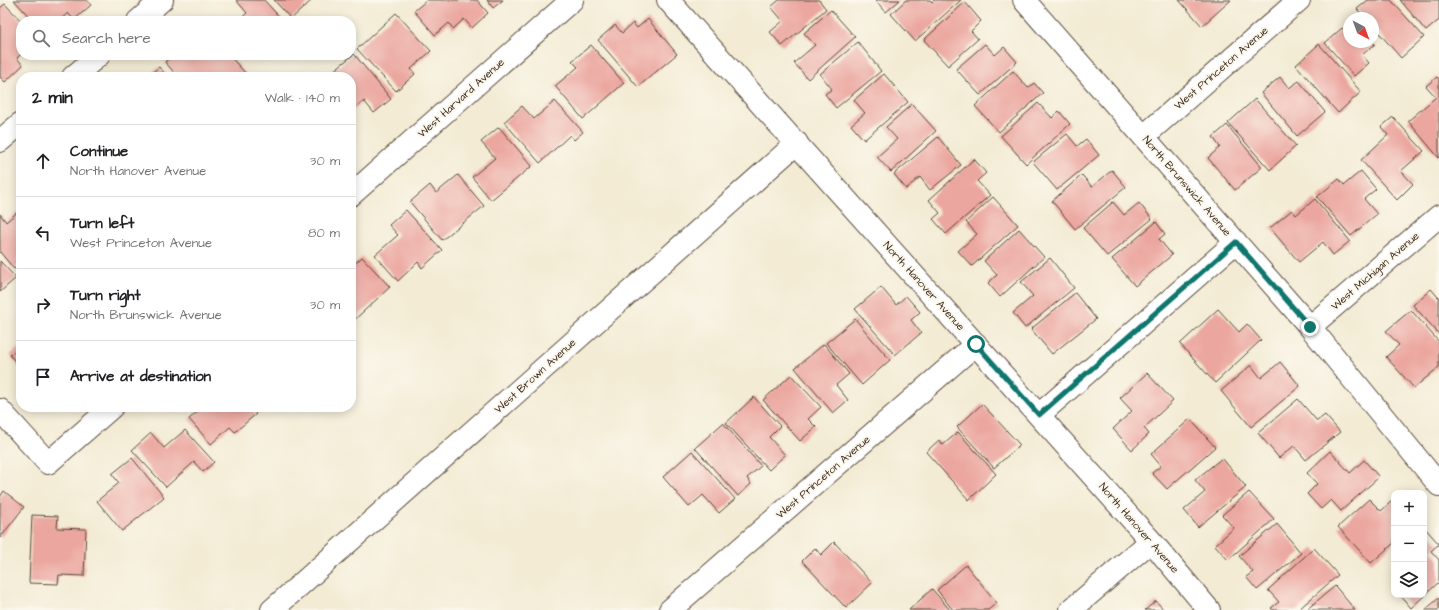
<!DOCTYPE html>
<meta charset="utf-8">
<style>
body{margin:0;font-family:"Architects Daughter",sans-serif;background:#f6f6f6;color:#202124}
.controls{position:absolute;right:12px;bottom:12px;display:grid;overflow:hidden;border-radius:8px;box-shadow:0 2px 10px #0003}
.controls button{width:36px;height:36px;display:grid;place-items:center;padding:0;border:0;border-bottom:1px solid #e0e0e0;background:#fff;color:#202124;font:20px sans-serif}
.compass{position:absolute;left:1343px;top:12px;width:36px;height:36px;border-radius:50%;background:#fff;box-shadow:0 2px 10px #0003;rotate:139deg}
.stop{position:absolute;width:12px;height:12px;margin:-9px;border:3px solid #0f766e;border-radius:50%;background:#fff}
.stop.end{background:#0f766e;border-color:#fff;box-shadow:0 1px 4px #0008}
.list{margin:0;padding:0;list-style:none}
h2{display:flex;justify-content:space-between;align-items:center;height:52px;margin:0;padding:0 16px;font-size:17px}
h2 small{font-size:13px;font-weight:400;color:#757577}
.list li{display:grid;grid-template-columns:26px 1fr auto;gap:12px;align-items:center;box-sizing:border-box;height:72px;padding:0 16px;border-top:1px solid #e0e0e0}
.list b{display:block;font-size:15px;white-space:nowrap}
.list p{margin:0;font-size:13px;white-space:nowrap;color:#757577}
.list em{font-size:13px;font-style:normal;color:#757577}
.icon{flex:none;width:22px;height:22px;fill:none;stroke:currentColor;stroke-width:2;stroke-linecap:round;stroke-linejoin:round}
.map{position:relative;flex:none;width:1439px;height:610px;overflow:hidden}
.search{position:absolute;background:#fff;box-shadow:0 2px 10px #0003;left:16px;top:16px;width:340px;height:44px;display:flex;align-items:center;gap:10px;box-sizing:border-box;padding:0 14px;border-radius:16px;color:#757577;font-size:15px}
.panel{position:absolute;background:#fff;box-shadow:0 2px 10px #0003;left:16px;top:72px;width:340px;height:340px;border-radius:16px}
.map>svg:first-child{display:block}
.building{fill:#eba69f}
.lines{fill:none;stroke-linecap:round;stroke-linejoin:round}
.minor-casing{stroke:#574739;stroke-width:24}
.minor{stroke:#fff;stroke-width:22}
.route{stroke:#0f766e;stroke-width:5}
.labels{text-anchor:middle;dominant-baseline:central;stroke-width:4;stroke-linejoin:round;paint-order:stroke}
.street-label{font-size:11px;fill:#3b2a1e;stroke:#fbf7ec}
</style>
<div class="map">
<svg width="1439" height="610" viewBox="0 0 1439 610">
<rect width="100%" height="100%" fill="#fbf7ec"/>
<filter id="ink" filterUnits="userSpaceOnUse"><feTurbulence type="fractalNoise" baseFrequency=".025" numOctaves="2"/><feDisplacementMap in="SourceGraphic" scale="8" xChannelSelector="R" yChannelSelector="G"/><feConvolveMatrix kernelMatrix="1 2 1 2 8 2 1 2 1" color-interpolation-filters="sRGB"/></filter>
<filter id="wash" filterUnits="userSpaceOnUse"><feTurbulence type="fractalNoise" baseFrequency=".012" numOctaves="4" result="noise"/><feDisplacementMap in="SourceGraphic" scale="16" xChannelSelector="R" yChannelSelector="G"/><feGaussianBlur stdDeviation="0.9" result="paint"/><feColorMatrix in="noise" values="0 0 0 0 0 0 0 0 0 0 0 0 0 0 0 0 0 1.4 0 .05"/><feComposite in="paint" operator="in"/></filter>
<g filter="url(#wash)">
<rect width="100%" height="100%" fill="#f3ebd4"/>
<g id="blocks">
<path class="building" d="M14 0H87L91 5 74 20 68 13 59 21H33Z
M236 0H264L283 21H238L247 13Z
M274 0H312L291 19Z
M427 0H477L488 13 472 28 464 19 453 29 449 23 435 35 414 11Z
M487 0H503L493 8Z
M779 0H819L826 9 782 46 770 32 783 21 771 7Z
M875 0H900L886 12Z
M906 0H930L932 2 934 0H961L915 41 891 14Z
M1179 0H1231L1202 26Z
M1368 0H1391L1424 37 1401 58 1373 26V18H1365L1357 9Z
M1400 0H1439V20L1426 31Z
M965 2 981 21 971 31 978 39 948 66 924 40Z
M5 4 21 21V54L17 58 23 65 5 82 0 77V8Z
M831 10 855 37 808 79 794 63 815 45 804 33Z
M396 13 431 51 411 69 415 74 396 91 357 49Z
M648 19 677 54 638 87 598 40 615 25 622 33 633 23 637 28Z
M1342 28 1349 34V42H1373L1375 44 1362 55 1369 63 1354 76 1325 43Z
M858 42 881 71 836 108 825 94 832 89 820 74Z
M985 44 995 55 1004 47 1017 62 980 95 956 69Z
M1319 44 1361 92 1338 113 1296 65Z
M591 45 624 83 583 119 555 86 578 67 572 61Z
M354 54 391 99 374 113 364 101 351 112V77H326Z
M173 55H229L247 75 244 77H178L165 62Z
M159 67 168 77H147Z
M1013 71 1028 88 1034 83 1043 93 999 132 975 106Z
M884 74 908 102 864 140 851 125 865 113 854 100Z
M1280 77 1289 88 1299 81 1325 112 1297 136 1261 93Z
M1437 77 1439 79V158L1408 121 1436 97 1426 86Z
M1255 99 1296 146 1270 170 1228 123Z
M555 101 583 132 574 140 570 135 540 163 504 122 522 106 534 119Z
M1038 103 1052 118 1059 111 1070 124 1026 164 1001 136Z
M912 104 936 131 891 172 877 157 897 139 886 127Z
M1393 117 1424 151 1401 171 1413 184 1397 200 1361 160 1388 135 1381 127Z
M1227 125 1262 167 1235 190 1208 158 1220 147 1213 137Z
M499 127 532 166 491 200 472 177 495 158 481 142Z
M1067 134 1077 146 1086 139 1099 155 1057 190 1033 162Z
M938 137 961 165 930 190 920 177 906 189 894 174Z
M974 159 986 173 977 181 990 195 946 234 933 219 940 213 929 200Z
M1112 170 1126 187 1075 229 1052 201 1082 175 1092 187Z
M1361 171 1376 189 1364 199 1377 214 1351 236 1317 197 1339 179 1344 185Z
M458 175 484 206 442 240 410 202 430 185 436 193Z
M993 197 1018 225 972 266 958 251 977 234 966 222Z
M1315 199 1350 241 1333 255 1323 242 1299 262 1270 228 1292 210 1296 215Z
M1113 202 1124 215 1139 203 1152 219 1107 256 1083 228Z
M21 209V264L14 269 0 252V214L6 222Z
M406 210 442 250 422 268 418 262 398 281 375 255 398 235 389 225Z
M1156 222 1165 234 1159 239 1172 255 1135 286 1112 259Z
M1019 229 1044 257 1000 297 988 283 997 275 984 261Z
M362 257 390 287 352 322 351 267Z
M1050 258 1074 288 1025 328 1013 313 1033 296 1021 282Z
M0 261 16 278 0 292Z
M881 287 896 305 906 296 920 312 911 320 921 333 895 355 855 309Z
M1431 289 1438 297 1439 296V334L1413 305Z
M1075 293 1096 319 1052 354 1031 329Z
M1218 309 1239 332 1247 324 1261 340 1215 383 1180 344Z
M1411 310 1439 342V367L1414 388 1386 357 1399 345 1386 331Z
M855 319 890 360 862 385 826 343Z
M824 344 849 374 836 385 848 400 833 413 795 368Z
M21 346V369L10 355Z
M1280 362 1300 386 1251 427 1221 391 1251 365 1261 378Z
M1147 373 1173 401 1144 428 1149 434 1132 450 1113 429 1132 411 1120 398Z
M791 375 821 407 808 419 816 427 800 441 763 400Z
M754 397 780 426 769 437 785 455 769 470 726 423Z
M1298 399 1317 421 1325 415 1340 432 1306 460 1294 446 1279 458 1258 433Z
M982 404 1020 445 994 468 957 427Z
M203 407H250L256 414 235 432 230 427 211 444 189 419Z
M1190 419 1215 447 1167 489 1152 473 1161 466 1151 454Z
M723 423 761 466 747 478 751 484 738 496 695 448Z
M185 430 214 462 203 472 194 462 166 487 132 450 151 433 164 448Z
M958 432 996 474 969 500 926 452 939 440 943 445Z
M692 451 735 499 719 513 703 495 689 507 663 477Z
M1330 451 1350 473 1364 460 1379 477 1341 511 1331 500 1321 509 1307 494 1317 484 1307 473Z
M132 458 164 497 122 531 97 501 119 483 112 474Z
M1222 458 1246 487 1198 527 1184 510 1205 492 1195 480Z
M4 491 24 507 0 538V497Z
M1249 492 1274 519 1228 560 1215 545 1234 528 1222 515Z
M1369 499 1381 511 1394 499V543L1371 563 1338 527Z
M32 515 58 516 57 528 86 529 84 576 59 575 58 584 29 583Z
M1277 524 1301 553 1257 590 1246 577 1253 572 1239 556Z
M1424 527 1439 544 1431 551 1439 560V582L1411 608 1400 595H1424Z
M834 542 872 583 846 608 802 561 815 548 821 555Z
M1314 548 1338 575 1298 610H1273L1271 608 1279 602 1268 590Z
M966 565 997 603 988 610H953L937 590Z
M1335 586 1355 610H1306Z
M932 589 950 610H909Z
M1439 598V610H1425Z
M1156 601 1164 610H1145Z"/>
</g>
</g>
<g filter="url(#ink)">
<use href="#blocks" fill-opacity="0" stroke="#574739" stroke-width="1"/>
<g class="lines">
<g class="minor-casing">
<path id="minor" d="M668 0 1151 541 1209 610
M1024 0 1310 327 1439 485
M138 21 162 0
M73 77 99 55
M1144 136 1299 0
M0 141 21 123
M351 195 572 0
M1310 327 1439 216
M0 410 48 463 112 407
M1039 415 1236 242
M272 610 797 143
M670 610 976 344
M1071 610 1151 541"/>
</g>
<use href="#minor" class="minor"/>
</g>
</g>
<g class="lines" filter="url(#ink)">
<path class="route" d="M976 344 1039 415 1236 242 1310 327"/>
</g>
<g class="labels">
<g class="street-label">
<text transform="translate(1221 68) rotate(-41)">West Princeton Avenue</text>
<text transform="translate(461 98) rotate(-42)">West Harvard Avenue</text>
<text transform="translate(1187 186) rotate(49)">North Brunswick Avenue</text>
<text transform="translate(1375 271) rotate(-41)">West Michigan Avenue</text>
<text transform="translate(924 286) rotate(48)">North Hanover Avenue</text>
<text transform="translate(535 376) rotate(-42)">West Brown Avenue</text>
<text transform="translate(823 477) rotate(-41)">West Princeton Avenue</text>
<text transform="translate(1139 528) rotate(49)">North Hanover Avenue</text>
</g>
</g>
</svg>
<div class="controls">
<button>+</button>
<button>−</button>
<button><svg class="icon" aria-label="layers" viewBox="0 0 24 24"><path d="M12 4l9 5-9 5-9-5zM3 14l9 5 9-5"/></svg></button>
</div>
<svg class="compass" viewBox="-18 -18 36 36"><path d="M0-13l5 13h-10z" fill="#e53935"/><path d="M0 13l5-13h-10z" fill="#757577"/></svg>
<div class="stop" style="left:976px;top:344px"></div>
<div class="stop end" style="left:1310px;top:327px"></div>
<div class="search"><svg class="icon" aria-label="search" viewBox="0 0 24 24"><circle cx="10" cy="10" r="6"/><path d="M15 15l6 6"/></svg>Search here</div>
<section class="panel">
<h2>2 min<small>Walk · 140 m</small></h2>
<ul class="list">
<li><svg class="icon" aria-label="ahead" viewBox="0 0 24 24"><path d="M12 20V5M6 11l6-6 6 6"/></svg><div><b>Continue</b><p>North Hanover Avenue</p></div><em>30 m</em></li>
<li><svg class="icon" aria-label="left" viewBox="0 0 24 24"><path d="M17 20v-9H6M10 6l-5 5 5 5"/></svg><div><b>Turn left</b><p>West Princeton Avenue</p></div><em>80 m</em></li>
<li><svg class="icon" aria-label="right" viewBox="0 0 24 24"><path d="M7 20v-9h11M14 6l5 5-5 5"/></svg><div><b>Turn right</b><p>North Brunswick Avenue</p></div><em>30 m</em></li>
<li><svg class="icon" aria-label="arrive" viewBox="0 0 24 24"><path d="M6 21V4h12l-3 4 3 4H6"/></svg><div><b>Arrive at destination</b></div></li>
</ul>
</section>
</div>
